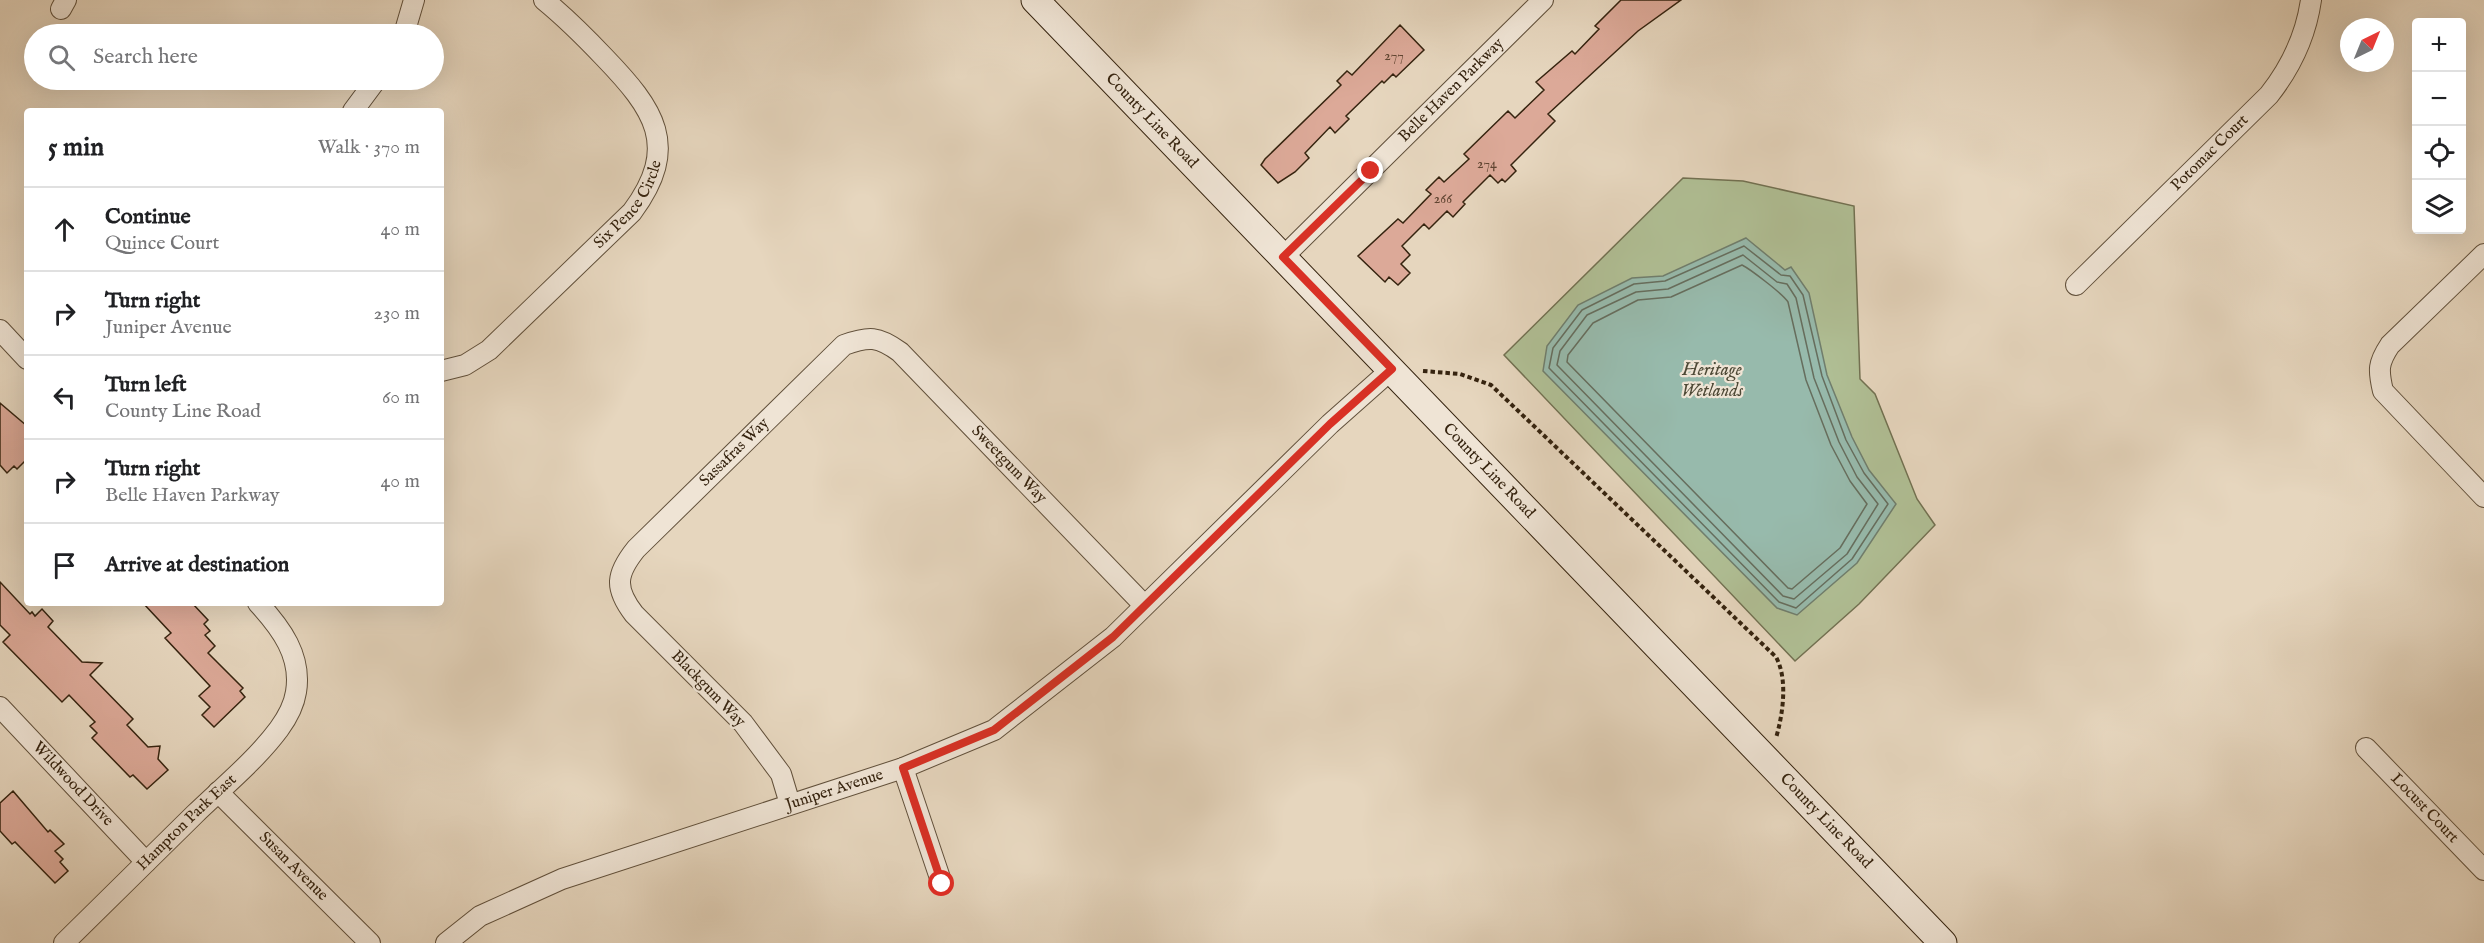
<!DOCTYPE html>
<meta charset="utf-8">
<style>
body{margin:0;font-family:"IM FELL English",serif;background:#f6f6f6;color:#202124}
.controls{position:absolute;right:18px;top:18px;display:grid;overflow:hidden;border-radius:6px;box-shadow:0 6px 24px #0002}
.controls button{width:54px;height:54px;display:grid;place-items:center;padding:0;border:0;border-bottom:2px solid #e0e0e0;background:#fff;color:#202124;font:30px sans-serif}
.compass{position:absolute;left:2340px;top:18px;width:54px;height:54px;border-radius:50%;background:#fff;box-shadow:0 6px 24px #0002;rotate:43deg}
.stop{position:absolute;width:18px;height:18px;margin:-14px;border:4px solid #d93025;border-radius:50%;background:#fff}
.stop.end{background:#d93025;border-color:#fff;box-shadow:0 2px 6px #0008}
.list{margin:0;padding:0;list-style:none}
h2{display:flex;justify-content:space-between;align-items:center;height:78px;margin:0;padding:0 24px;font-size:26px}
h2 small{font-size:20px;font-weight:400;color:#757577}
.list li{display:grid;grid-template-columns:39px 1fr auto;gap:18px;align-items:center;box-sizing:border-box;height:84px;padding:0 24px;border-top:2px solid #e0e0e0}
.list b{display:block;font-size:22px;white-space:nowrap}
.list p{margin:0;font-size:20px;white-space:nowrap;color:#757577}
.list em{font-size:20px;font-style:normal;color:#757577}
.icon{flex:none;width:33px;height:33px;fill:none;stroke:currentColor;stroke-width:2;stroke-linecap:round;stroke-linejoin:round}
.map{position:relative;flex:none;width:2484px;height:943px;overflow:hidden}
.search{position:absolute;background:#fff;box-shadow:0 6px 24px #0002;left:24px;top:24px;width:420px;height:66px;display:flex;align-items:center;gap:15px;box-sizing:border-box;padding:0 21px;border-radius:33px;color:#757577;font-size:22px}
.panel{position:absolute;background:#fff;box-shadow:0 6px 24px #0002;left:24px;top:108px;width:420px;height:498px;border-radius:6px}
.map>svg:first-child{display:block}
.green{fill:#b0bf95;stroke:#727152;stroke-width:1.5}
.water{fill:#97baac;stroke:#707e6d;stroke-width:1.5}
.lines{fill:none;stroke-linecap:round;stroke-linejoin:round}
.shore{stroke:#666e5e;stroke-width:1.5}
.building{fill:#dca998;stroke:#35230f;stroke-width:1.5}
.minor-casing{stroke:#61503b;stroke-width:22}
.secondary-casing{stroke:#35230f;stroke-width:29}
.path{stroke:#35230f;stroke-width:4;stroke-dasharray:4.5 3;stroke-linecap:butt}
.minor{stroke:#efe4d5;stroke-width:20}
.secondary{stroke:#efe4d5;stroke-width:27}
.route{stroke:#d93025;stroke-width:8}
.labels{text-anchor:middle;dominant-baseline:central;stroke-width:4.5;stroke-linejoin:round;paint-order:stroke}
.number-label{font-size:14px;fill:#5f4431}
.street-label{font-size:16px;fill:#35230f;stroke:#efe4d5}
.water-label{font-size:18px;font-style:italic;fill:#4e4936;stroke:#efe4d5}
</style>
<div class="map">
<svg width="2484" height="943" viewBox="0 0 2484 943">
<rect width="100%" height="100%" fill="#e6d6be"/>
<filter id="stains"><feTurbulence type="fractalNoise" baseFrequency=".00333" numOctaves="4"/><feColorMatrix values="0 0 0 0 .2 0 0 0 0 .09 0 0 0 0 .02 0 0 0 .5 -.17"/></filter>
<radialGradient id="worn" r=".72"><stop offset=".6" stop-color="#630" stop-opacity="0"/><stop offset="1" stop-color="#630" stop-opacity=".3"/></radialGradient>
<path class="green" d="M1683 178 1743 181 1854 206 1860 379 1875 394 1917 499 1935 525 1859 604 1795 661 1504 355Z"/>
<path class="water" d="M1746 238 1785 270 1791 267 1809 293 1827 375 1852 437 1869 470 1896 504 1857 563 1797 615 1777 608 1543 371 1547 346 1578 305 1632 278 1663 276Z"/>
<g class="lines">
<path class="shore" d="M1744 246 1781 275 1790 276 1803 295 1822 376 1846 440 1864 473 1888 504 1852 559 1796 608 1779 602 1549 368 1553 348 1582 310 1634 284 1665 281Z
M1743 255 1777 282 1787 284 1796 298 1814 378 1839 442 1857 477 1878 504 1847 554 1794 599 1783 596 1557 365 1560 351 1587 315 1636 292 1668 289Z
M1742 265C1750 269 1783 294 1788 302L1806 380 1831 445 1850 481 1867 504 1840 548 1792 589 1788 588 1567 362 1568 355 1593 323 1638 300 1671 297Z"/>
</g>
<path class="building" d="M1621 0H1681L1638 31 1548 114 1555 121 1511 165 1516 171 1505 182 1502 179 1498 183 1490 175 1463 202 1465 204 1453 217 1447 211 1429 229 1424 224 1402 246 1410 255 1401 264 1410 273 1398 285 1389 277 1385 282 1358 256 1398 219 1403 223 1431 194 1426 190 1439 177 1444 182 1469 159 1464 154 1508 111 1515 118 1544 90 1536 82 1572 51 1575 54 1599 29 1595 26Z
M1400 25 1424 50 1396 77 1393 74 1384 83 1382 81 1346 116 1349 119 1335 133 1330 127 1305 153 1309 158 1295 172 1278 183 1261 165 1265 159 1341 85 1337 81 1347 71 1352 75Z
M0 403 27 426V459L17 469 14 466 7 473 0 465Z
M0 582 30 614 32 612 35 616 42 609 53 621 48 627 82 662 102 663 90 675 133 719 127 725 148 747 160 746 158 759 168 770 147 789 133 775 130 777 92 738 97 733 90 726 95 722 69 695 62 702 3 642 10 635 0 625Z
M143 603H192L208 620 204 624 210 631 205 635 215 646 208 653 243 688 240 691 245 697 214 727 202 715 210 707 199 696 210 686 165 638 171 633Z
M13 791 48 832 50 830 64 844 55 851 63 859 60 862 68 871 55 883 15 842 12 844 0 831V803Z"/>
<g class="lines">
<g class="minor-casing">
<g id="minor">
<path d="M61 9 66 0"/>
<path d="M404 34 414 0"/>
<path d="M353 111 376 80"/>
<path d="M2484 254 2390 345C2378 363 2378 370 2383 391L2484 497"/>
<path id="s1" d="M1283 257 1543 0"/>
<path id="s2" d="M2076 285 2269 95C2291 67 2306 35 2311 0"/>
<path d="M0 330 27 359"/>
<path id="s3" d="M441 371 465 365 489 350 632 212C681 146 654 109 604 57 585 37 566 18 544 0"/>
<path id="s4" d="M0 707 146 862"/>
<path id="s5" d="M2366 748 2484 870"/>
<path d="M903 768 942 884"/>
<path id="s6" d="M218 792 370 943"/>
<path id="s7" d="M790 804 781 774 743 723 634 614C614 588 616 574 636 549L844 345C869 336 878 336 900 352L1144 605"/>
<path id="s8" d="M64 943C108 900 151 857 195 814 223 787 256 760 279 729 287 718 294 705 296 692 302 656 281 628 258 603"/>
<path id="s9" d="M446 943 480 916 562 879 903 768 994 730 1113 637 1330 424 1392 369"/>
</g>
</g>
<g class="secondary-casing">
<g id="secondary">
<path id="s10" d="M1035 0 1943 943"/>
</g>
</g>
<path class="path" d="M1423 371 1460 374 1491 385 1776 657C1788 679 1783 714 1776 738"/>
<use href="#minor" class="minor"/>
<use href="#secondary" class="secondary"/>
</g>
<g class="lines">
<path class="route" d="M942 884 903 768 994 730 1113 637 1330 424 1392 369 1283 257 1371 171"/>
</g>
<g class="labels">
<g class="number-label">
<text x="1394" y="56">277</text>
<text x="1487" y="164">274</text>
<text x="1443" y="199">266</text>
</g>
<g class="street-label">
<text stroke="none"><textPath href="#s1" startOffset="237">Belle Haven Parkway</textPath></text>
<text stroke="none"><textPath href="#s10" startOffset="168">County Line Road</textPath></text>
<text stroke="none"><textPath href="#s2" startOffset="188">Potomac Court</textPath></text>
<text stroke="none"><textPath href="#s3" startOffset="256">Six Pence Circle</textPath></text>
<text stroke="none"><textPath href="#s7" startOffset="460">Sassafras Way</textPath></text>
<text stroke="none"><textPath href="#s7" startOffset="830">Sweetgum Way</textPath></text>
<text stroke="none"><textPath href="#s10" startOffset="654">County Line Road</textPath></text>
<text transform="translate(708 689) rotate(46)">Blackgum Way</text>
<text stroke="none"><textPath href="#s4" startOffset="106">Wildwood Drive</textPath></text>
<text stroke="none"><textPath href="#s9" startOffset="420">Juniper Avenue</textPath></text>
<text stroke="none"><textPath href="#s5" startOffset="84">Locust Court</textPath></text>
<text stroke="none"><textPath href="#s10" startOffset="1140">County Line Road</textPath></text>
<text stroke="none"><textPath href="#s8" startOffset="172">Hampton Park East</textPath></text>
<text stroke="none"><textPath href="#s6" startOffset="106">Susan Avenue</textPath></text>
</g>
<g class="water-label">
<text x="1712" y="370">Heritage<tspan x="1712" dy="21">Wetlands</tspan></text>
</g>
</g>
<rect width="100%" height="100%" filter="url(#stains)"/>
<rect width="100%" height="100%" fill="url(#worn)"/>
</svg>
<div class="controls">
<button>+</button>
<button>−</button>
<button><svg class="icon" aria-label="locate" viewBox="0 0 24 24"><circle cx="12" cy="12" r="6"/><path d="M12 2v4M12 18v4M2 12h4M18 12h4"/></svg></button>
<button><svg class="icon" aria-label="layers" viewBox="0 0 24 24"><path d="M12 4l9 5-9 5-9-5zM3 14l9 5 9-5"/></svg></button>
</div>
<svg class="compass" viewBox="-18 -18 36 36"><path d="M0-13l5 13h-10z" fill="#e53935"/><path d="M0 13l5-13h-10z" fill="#757577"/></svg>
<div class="stop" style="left:942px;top:884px"></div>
<div class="stop end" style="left:1371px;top:171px"></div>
<div class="search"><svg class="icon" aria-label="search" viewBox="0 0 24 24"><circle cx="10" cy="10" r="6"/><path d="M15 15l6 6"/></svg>Search here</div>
<section class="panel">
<h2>5 min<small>Walk · 370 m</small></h2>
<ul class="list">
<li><svg class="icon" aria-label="ahead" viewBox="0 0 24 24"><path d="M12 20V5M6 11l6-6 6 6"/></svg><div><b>Continue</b><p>Quince Court</p></div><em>40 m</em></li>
<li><svg class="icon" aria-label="right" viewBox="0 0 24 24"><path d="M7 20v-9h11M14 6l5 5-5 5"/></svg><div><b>Turn right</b><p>Juniper Avenue</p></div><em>230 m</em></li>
<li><svg class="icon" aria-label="left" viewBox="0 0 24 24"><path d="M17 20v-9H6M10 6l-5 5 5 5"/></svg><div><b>Turn left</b><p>County Line Road</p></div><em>60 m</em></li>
<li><svg class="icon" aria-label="right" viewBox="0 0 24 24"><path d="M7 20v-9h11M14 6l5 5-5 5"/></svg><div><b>Turn right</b><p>Belle Haven Parkway</p></div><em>40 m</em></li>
<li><svg class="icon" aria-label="arrive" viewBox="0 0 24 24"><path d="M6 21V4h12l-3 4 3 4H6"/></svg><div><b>Arrive at destination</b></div></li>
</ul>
</section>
</div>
